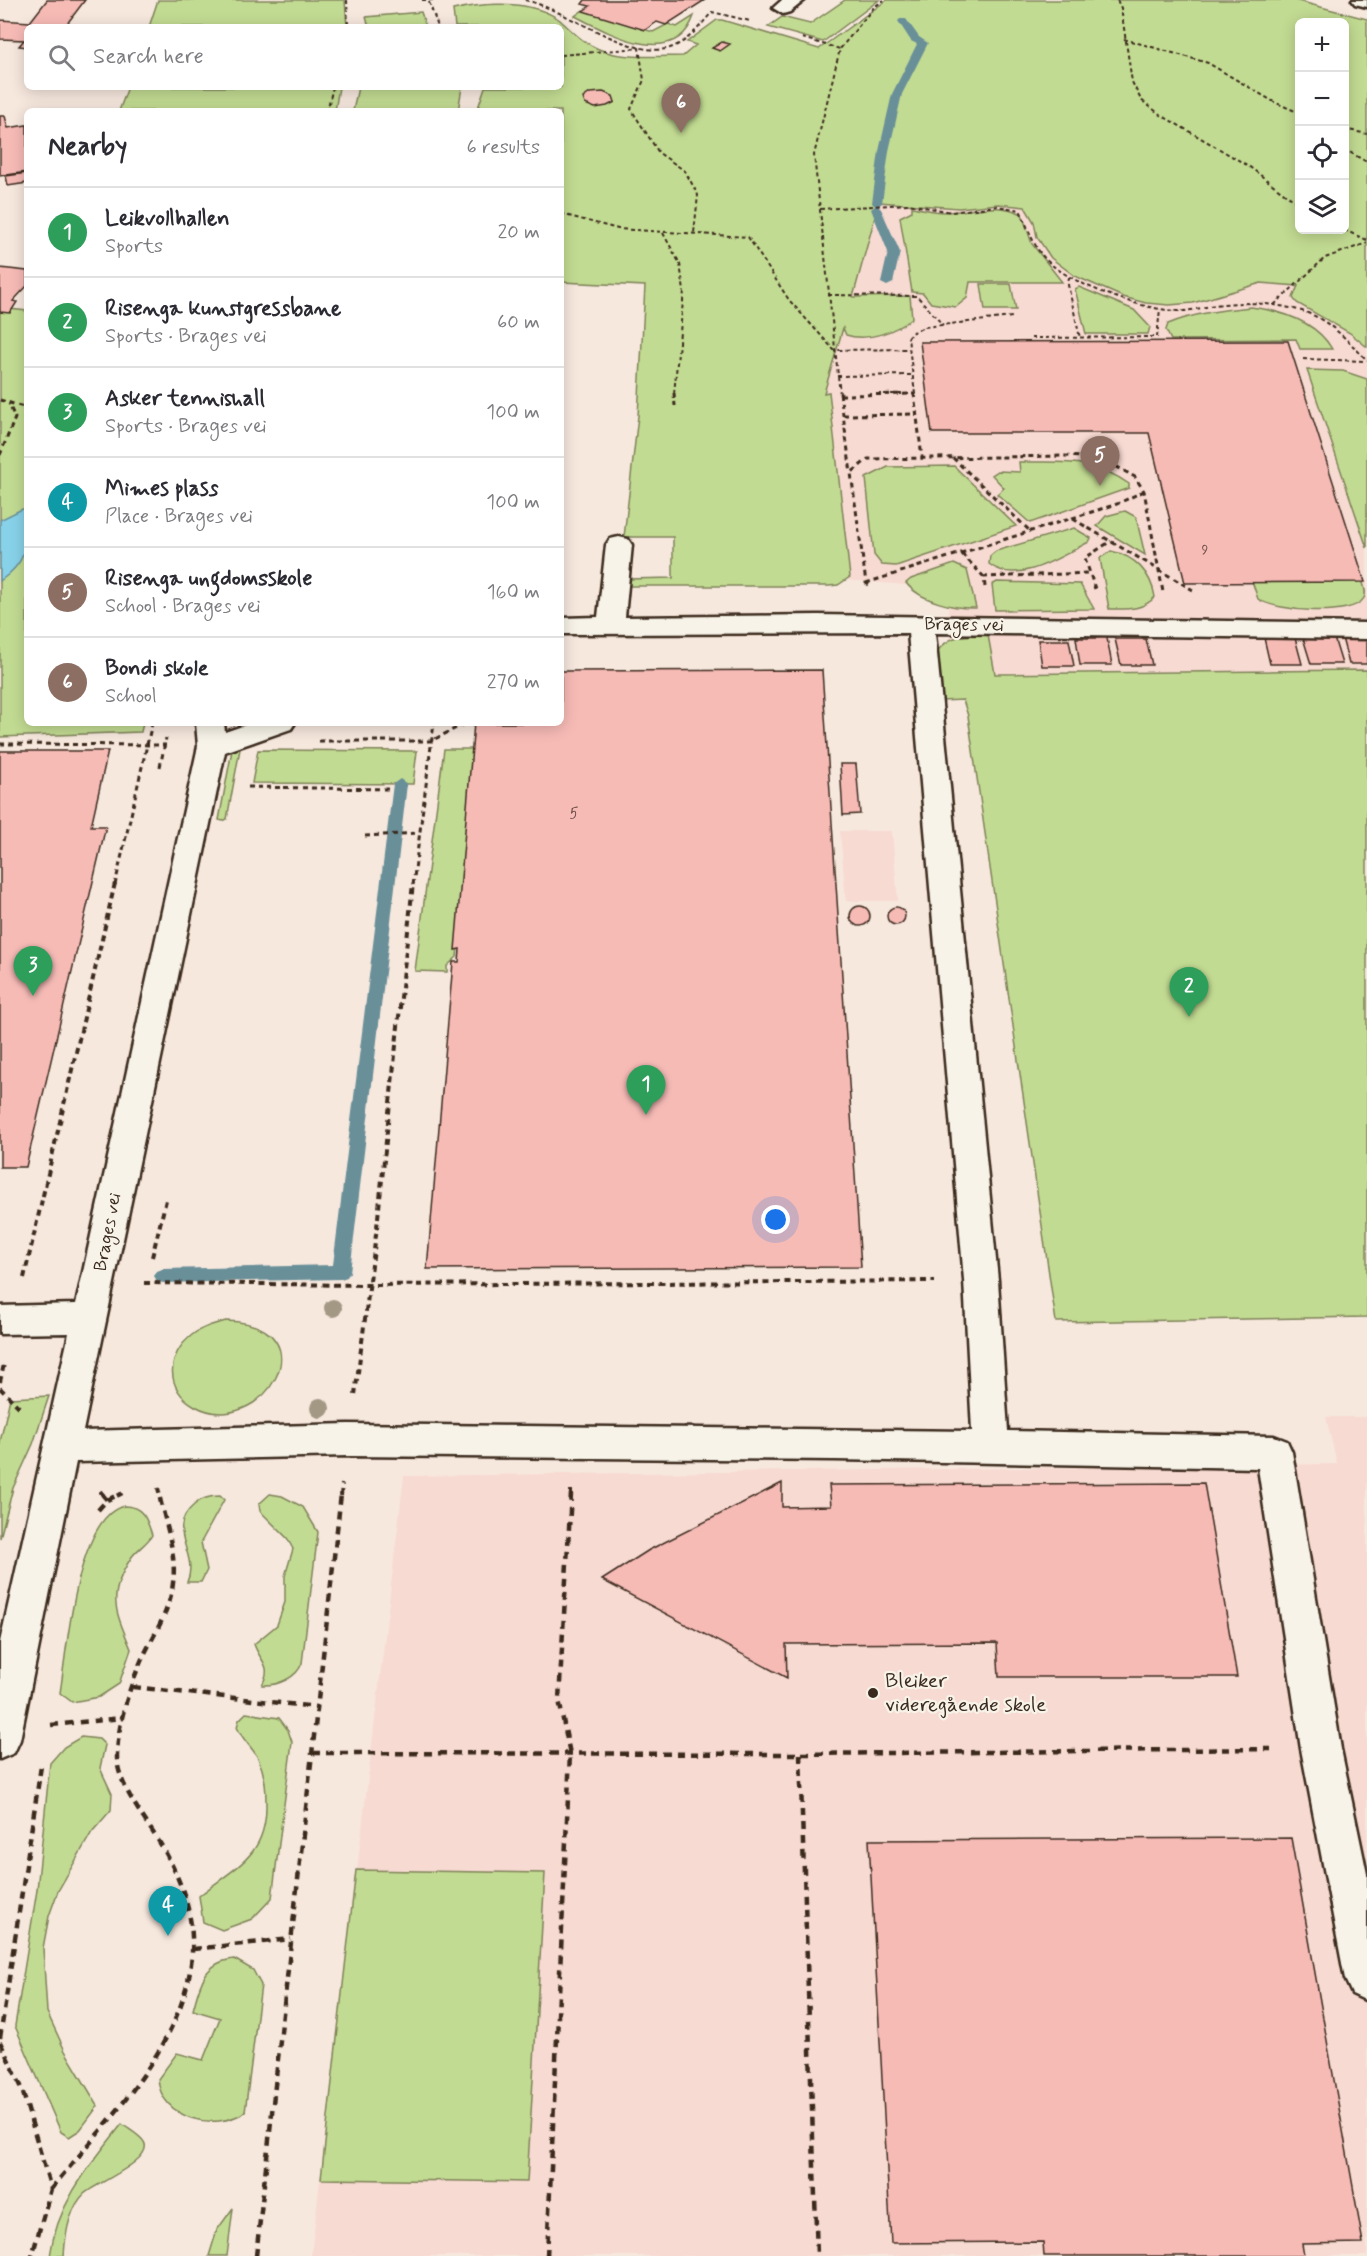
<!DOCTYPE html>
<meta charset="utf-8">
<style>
body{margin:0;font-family:Mynerve,sans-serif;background:#f7f7f7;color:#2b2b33}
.controls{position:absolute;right:18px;top:18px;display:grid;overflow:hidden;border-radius:9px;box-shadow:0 3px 15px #0003}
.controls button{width:54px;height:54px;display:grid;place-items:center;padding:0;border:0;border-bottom:2px solid #e1e1e2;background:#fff;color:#2b2b33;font:30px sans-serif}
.you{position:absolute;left:776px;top:1220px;width:21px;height:21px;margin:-15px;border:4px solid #fff;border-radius:50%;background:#1a73e8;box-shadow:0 0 0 9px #1a73e833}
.badge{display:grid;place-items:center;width:39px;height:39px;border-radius:50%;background:#b45309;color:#fff;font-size:20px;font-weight:700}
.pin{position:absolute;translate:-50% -50px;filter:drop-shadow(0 2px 3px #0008)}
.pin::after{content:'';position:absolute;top:32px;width:21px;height:18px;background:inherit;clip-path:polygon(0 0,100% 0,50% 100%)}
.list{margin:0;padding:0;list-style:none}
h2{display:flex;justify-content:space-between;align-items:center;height:78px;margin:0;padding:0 24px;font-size:26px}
h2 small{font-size:20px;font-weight:400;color:#7c7c81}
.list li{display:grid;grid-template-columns:39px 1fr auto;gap:18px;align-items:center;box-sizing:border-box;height:90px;padding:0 24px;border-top:2px solid #e1e1e2}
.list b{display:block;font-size:22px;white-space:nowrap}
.list p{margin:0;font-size:20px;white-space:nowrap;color:#7c7c81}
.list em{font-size:20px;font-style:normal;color:#7c7c81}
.icon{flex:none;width:33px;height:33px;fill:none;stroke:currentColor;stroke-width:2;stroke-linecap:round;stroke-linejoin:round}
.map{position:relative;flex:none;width:1367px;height:2256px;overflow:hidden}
.search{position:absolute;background:#fff;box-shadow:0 3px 15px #0003;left:24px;top:24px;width:540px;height:66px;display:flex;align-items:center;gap:15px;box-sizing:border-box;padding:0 21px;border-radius:9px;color:#7c7c81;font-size:22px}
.panel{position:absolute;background:#fff;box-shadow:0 3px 15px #0003;left:24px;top:108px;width:540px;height:618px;border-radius:9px}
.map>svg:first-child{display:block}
.built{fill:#f7dad2}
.green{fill:#c2db92;stroke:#7e8258;stroke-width:1.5;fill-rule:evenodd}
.water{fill:#88d2e9;stroke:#698f98;stroke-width:1.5}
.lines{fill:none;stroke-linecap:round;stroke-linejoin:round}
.stream{fill:#698f98;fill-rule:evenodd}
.building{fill:#f7bbb6;stroke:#3b2a1e;stroke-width:1.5}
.minor-casing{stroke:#3b2a1e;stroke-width:5}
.path-far3{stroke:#3b2a1e;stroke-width:2;stroke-dasharray:4 3;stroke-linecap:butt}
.path-far2{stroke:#3b2a1e;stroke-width:3;stroke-dasharray:5 4;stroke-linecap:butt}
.path-far1{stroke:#3b2a1e;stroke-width:4;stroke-dasharray:6 4.5;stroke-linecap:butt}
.path{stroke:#3b2a1e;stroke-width:4.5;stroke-dasharray:8 6;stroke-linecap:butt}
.minor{fill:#f7f3e8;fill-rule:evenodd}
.tree{fill:#a29884}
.poi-dot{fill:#3b2a1e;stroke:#f7f3e8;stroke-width:2}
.labels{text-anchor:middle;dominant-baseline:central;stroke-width:4.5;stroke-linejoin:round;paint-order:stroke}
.far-number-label{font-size:14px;fill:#6a4e44}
.number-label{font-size:15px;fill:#6a4e44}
.street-label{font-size:18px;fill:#3b2a1e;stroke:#f7f3e8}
.near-poi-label{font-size:21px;fill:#3b2a1e;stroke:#f7f3e8;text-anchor:start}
</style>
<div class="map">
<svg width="1367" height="2256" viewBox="0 0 1367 2256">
<rect width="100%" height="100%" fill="#f7e8de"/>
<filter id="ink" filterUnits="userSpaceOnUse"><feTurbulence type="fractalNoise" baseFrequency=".0167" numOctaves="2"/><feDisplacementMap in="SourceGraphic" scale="12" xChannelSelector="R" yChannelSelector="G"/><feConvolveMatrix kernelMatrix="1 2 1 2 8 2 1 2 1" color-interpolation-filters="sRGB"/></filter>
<g filter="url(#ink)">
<path class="built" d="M879 202 959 208 998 204 1025 207 1034 222 1037 237 1051 258 1075 276 1146 303H1193L1261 283 1367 292V670L995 674 953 671 948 605 906 585 844 580 824 392Z
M840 831H892L898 901H846Z
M1326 1417H1367V2256H311L404 1476 1337 1464Z"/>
<path class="green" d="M158 0H345L347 27H149Z
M845 0H879L823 42 768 27 782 17 810 24Z
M887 0H1294L1367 19V347L1350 333 1297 303 1293 298 1298 286 1261 283 1193 303 1169 305 1146 303 1123 297 1075 276 1051 258 1037 237 1034 222 1025 207 998 204 959 208 879 202 853 297 910 296 912 318C895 332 867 342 846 335L843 328 824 393 829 392 850 577 838 585 829 586H625L626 579 673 578V537H624L638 416 645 286 561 282V111H477L485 87H561V27H455L453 10C486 2 532 0 560 20 575 34 584 44 604 51 624 59 661 56 683 56L696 45 687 42 717 20H722L819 49ZM1300 22H1344V230H1300Z
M583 10 653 32 668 24 677 27 694 16C675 70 610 34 575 16Z
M421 12 426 27H369L366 17Z
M128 87H339L335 111H119Z
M358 87H462L458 111H353Z
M912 207C923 209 935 212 946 212 971 212 998 201 1022 214L1032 244 1062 282H970L967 298 956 307 931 303 923 293 912 292 900 217 912 211Z
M981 284H1011L1016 310H985Z
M1079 287 1134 310 1150 327 1148 334H1086L1075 289Z
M1251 307C1282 311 1316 321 1332 349H1300L1296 339 1171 340 1166 330 1168 324C1195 313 1222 310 1251 307Z
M0 308 27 311V723H143L141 732 0 737Z
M1307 370 1343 371 1367 379V548Z
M1019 462C1063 463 1091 457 1129 484V488L1030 523 997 494 1004 488 992 475 998 471 1020 472Z
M954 466 1016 526 896 566 882 565 874 555 866 478 888 467Z
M1125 511 1136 517 1145 555 1097 526 1106 516Z
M1074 528 1091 538 1089 542C1062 555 1018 587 989 564L990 556 996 551Z
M1111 551C1135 556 1151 573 1155 597 1142 611 1126 609 1109 609L1100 558Z
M954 564 967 570 976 608C955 609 920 601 906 583L911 579Z
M1362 580C1364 586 1367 593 1364 598 1353 618 1275 611 1258 599L1252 581Z
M997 582 1080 584 1094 609 995 610 992 585Z
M988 635 995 674 1367 670V1317L1056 1322 968 716 963 700 941 701 936 653C951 633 964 636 988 635Z
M240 749 227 819 223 821 219 820 232 750Z
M444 749H477L457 957 447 966V972L415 971Z
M258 750 417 751 413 784 252 783Z
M226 1321C333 1325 261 1442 195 1406 165 1390 166 1355 192 1335 202 1327 214 1324 226 1321Z
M49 1396 33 1444 13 1488 0 1538V1442L10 1398Z
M270 1494 282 1496 303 1507 318 1532 302 1663C297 1678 277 1686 262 1685 273 1665 260 1662 254 1644L277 1625 285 1602V1576L293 1549 287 1538 260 1511 259 1504Z
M220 1496 224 1500 201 1542 207 1570 201 1582H187C200 1554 164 1530 194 1505 201 1498 210 1496 220 1496Z
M124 1506C143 1506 147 1519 152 1535 148 1543 136 1550 131 1558 106 1597 116 1612 131 1649L119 1684 99 1697 72 1702 60 1693C67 1651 76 1517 124 1506Z
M246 1713 279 1718 288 1730 292 1742 272 1898 252 1919 222 1930 203 1922 199 1896C235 1867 267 1856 266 1804 266 1787 265 1774 258 1758 252 1747 241 1738 237 1727L239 1720Z
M81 1737 99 1739 105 1745 100 1768 112 1794 111 1810 92 1832 58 1891 49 1916 43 1948 47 2012 65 2051 98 2106 80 2130 69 2137 61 2132 15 2026 37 1890 50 1763 64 1747Z
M356 1870 545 1873 527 2182 321 2179Z
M234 1959 253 1970 261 1985 245 2112C214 2132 161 2119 158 2079L177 2053 203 2060 220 2018 193 2010C200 1984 204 1962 234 1959Z
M122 2124C128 2129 140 2135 144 2142 155 2160 94 2184 84 2194 69 2209 65 2236 64 2256H50C57 2203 90 2165 122 2124Z
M233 2208 227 2256H209L217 2230Z"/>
<path class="water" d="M22 509 27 510C27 543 30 560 0 581V520Z"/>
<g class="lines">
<path class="stream" d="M900 19H906L919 37 928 43 902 94 889 151 882 203 878 206 881 209 900 252 893 283 887 286 881 283 888 252 871 209 875 206 872 203 879 151 892 94 917 44 911 41 898 21Z
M400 779 407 784 350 1272 347 1277 341 1279 163 1283 157 1281 154 1276 157 1271 163 1269 333 1265 393 784Z"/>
</g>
<path class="building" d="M47 0H85L66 25 74 27H27V47L19 46 24 40 0 39V20L30 22Z
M585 0H705L666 25 657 22 645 30 583 11 590 6 582 4Z
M722 42 730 44 720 51 712 48Z
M603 92 613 96 615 102 607 106 595 108 585 104 583 98 590 93Z
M0 116H5L8 128 27 125V172L0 176Z
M27 173V183L8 186 6 176Z
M0 268 27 271V286L13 301 17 302 10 313 0 312Z
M1288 341 1365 582 1185 583 1149 433H932L920 342Z
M1076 638H1107L1112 665H1080Z
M1264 638H1295L1302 664H1270Z
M1303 638H1334L1342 664H1311Z
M1342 638H1367V664H1349Z
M1115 639H1146L1152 665H1121Z
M1038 640H1069L1074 666H1042Z
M822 670 861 1267 427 1269 453 962H459L460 949 455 950 474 723H561V671Z
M0 751H108L91 826H106L26 1167H0Z
M840 764H856L860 814 843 815Z
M850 916a10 10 0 1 1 20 0a10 10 0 1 1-20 0Z
M887 916a9 9 0 1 1 18 0a9 9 0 1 1-18 0Z
M782 1483V1507L831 1506 829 1485 1204 1483 1237 1677H999L997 1643 786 1644 787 1678 602 1580 649 1550Z
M1291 1838 1363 2243 1302 2244 1304 2256H1044L1043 2242 891 2243 869 1840Z"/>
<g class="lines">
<g class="minor-casing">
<path id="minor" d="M782 0H805L790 12 783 14 773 8Z
M1352 0H1367V7L1355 4Z
M619 537 628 539 632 545 625 617 818 615 1367 623V639L935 633 998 1280 1008 1431 1274 1436 1287 1441 1292 1452 1341 1749 1367 1874V2001L1352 1994 1345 1979 1301 1749 1258 1468 835 1460 348 1456 76 1462 20 1740 14 1753 0 1759V1642L69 1333 0 1334V1306L76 1304 198 746 196 723H224L225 732 251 723H295L291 729 225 752 83 1431 348 1424 972 1431 964 1280 908 633 561 634V618L598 617 606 545 610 539Z"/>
</g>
<path class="path-far3" d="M347 0 348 27
M422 0H465
M525 0C565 9 632 60 670 48 688 42 700 26 712 12L750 21
M1117 0 1121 8 1132 82 1141 100 1161 115 1247 165 1300 205
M429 2 438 27
M802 38 840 49
M1124 39 1208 63 1274 102 1300 113
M561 55 639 48 644 80 631 109 659 153 685 171 698 195 694 233
M327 111 333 87
M1344 129 1367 134
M1344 149 1367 162
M820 209 908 204 952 212 997 206 1020 210C1027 224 1032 243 1042 255 1063 283 1149 313 1184 311 1194 310 1205 307 1215 305 1245 301 1282 303 1310 314 1332 323 1351 344 1367 360
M561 214 618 229 748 237 789 300 834 350 909 349
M1344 230 1367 240
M663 233 680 264 684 291 674 394
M1069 277 1068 285 1080 338
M828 295 917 296 943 325
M1274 305 1325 258 1367 243
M1031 338 1157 337 1160 309
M1303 359 1366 361
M837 376 912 375
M840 394 814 155 840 49 874 7 884 0
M884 394H914
M915 394 908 338 911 333 924 327 1012 317"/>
<path class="path-far2" d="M674 393 675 406
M840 393 851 473
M914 393 922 458
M840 395 914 394
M0 400 27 408
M843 415 917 414
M0 455 15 418 9 404
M953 458 1031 532
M1073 519 1193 590
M962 554 984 577
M866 583 1117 504 1144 491
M869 585 866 583 851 473 868 459 1065 456 1101 458 1135 477 1144 491 1163 592
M985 587 984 577 1090 573
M1095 589 1085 558 1111 541
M319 741H431L466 723
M0 744 166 745
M160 767 166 738
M248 787 390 789
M365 836 418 833
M115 885 152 723
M413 885 434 723"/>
<path class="path-far1" d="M152 1257 166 1200
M24 1278 115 883
M144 1283 371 1285 935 1281
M0 1382 4 1364
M0 1388 22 1410
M355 1395 377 1227 413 883
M158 1488 160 1496
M100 1491 104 1496
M117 1496 125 1492
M341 1496 342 1484
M571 1496V1488"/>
<path class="path" d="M107 1500 120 1494
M98 1510 107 1500 102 1494
M133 1687 317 1707
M51 1725 123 1718
M312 1753 800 1754 1271 1749
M800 1754 817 2256
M193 1949 291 1939
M0 2038 41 1766
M0 2042 21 2086 51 2189 32 2256
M51 2189C107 2121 197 2033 192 1937 191 1910 181 1883 169 1859 155 1830 116 1788 117 1755 118 1723 129 1688 142 1659 154 1634 170 1611 173 1583 177 1553 165 1523 159 1494
M256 2256 341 1494
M547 2256 570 1754 559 1700 571 1494"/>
<use href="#minor" class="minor"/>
</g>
<g class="tree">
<circle cx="333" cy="1308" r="9"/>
<circle cx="320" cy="1408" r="10"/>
</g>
</g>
<circle class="poi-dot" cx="873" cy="1693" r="6"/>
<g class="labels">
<g class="far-number-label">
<text x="1205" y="550">9</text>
</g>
<g class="number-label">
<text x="574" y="814">5</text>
</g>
<g class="street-label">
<text transform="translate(964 625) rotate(1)">Brages vei</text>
<text transform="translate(108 1232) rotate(-79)">Brages vei</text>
</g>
<g class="near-poi-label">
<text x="885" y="1681">Bleiker<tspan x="885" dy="24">videregående skole</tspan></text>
</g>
</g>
</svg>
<div class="controls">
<button>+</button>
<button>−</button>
<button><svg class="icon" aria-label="locate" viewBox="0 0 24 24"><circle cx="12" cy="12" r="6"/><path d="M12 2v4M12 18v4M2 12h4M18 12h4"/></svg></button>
<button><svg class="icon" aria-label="layers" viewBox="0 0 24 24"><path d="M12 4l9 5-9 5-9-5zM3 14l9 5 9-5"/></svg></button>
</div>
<div class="you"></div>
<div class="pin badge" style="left:646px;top:1115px;background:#2e9e5b">1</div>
<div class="pin badge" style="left:1189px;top:1017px;background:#2e9e5b">2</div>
<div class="pin badge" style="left:33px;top:996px;background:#2e9e5b">3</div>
<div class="pin badge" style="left:168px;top:1936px;background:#0f9aa8">4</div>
<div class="pin badge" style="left:1100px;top:486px;background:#8d6e63">5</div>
<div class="pin badge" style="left:681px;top:133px;background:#8d6e63">6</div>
<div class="search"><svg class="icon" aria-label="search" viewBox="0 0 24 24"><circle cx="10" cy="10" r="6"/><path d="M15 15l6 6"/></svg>Search here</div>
<section class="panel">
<h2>Nearby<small>6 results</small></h2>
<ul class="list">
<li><span class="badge" style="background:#2e9e5b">1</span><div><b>Leikvollhallen</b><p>Sports</p></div><em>20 m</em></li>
<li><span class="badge" style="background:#2e9e5b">2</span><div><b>Risenga kunstgressbane</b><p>Sports · Brages vei</p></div><em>60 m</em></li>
<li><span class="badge" style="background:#2e9e5b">3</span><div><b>Asker tennishall</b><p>Sports · Brages vei</p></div><em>100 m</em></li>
<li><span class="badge" style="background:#0f9aa8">4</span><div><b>Mimes plass</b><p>Place · Brages vei</p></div><em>100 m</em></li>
<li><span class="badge" style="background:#8d6e63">5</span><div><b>Risenga ungdomsskole</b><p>School · Brages vei</p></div><em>160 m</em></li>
<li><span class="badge" style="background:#8d6e63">6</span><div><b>Bondi skole</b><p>School</p></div><em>270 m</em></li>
</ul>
</section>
</div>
